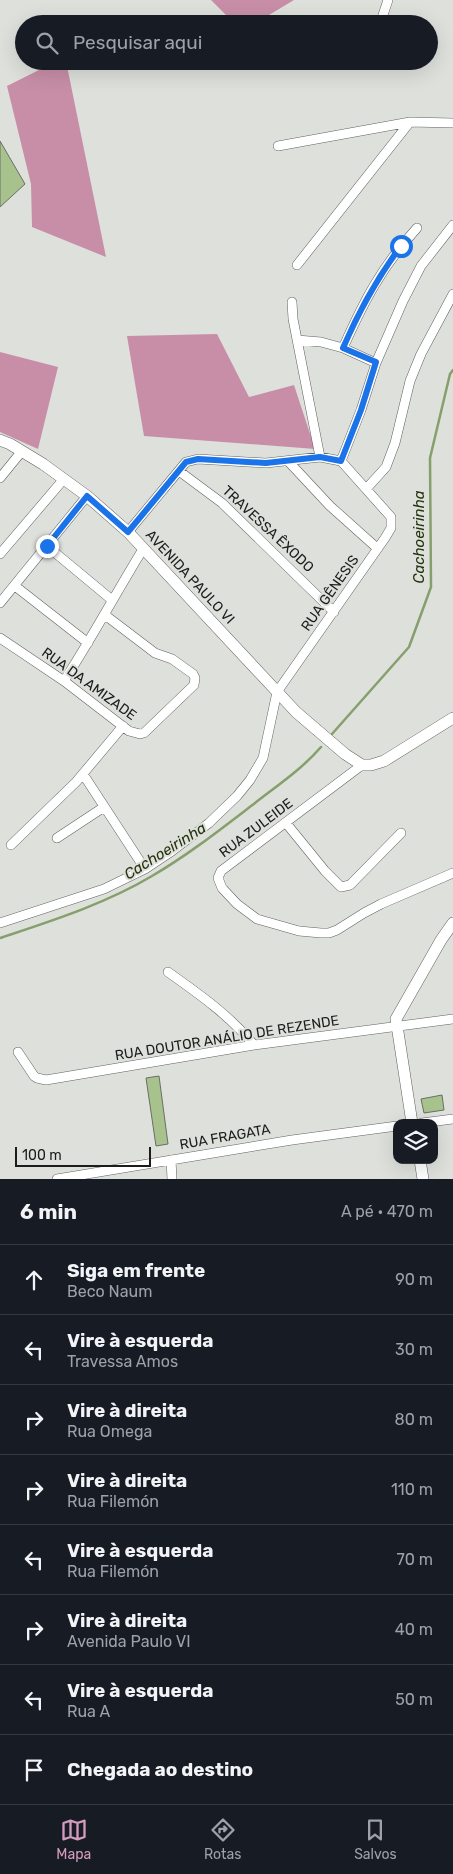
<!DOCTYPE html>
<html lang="pt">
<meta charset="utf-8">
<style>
body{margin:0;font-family:Rubik,sans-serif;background:#20242c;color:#f1f3f6}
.controls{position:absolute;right:15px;bottom:15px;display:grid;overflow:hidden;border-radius:10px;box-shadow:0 5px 20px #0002}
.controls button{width:45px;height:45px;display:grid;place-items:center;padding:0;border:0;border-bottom:1px solid #363941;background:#171b24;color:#f1f3f6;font:25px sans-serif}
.scale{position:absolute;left:15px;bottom:12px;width:136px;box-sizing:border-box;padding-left:5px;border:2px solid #1b1c1b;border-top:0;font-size:14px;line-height:18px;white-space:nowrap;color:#1b1c1b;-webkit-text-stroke:4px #dee0dc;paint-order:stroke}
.stop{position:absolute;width:15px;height:15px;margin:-11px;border:4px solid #1a73e8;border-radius:50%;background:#fff}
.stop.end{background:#1a73e8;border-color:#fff;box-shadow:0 1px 5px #0008}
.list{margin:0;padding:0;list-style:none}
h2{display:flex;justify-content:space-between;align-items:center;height:65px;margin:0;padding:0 20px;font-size:21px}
h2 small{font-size:16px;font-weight:400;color:#9ea1a6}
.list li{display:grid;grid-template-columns:32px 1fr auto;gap:15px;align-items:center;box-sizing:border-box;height:70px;padding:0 20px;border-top:1px solid #363941}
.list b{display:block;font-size:19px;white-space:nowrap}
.list p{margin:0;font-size:16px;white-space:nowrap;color:#9ea1a6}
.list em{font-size:16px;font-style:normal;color:#9ea1a6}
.icon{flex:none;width:28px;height:28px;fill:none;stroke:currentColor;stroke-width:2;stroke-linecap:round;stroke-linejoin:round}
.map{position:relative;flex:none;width:453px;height:1179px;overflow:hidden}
.search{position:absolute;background:#171b24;box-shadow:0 5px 20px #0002;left:15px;right:15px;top:15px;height:55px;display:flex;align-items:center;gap:12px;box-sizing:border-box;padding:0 18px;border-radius:28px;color:#9ea1a6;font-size:19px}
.sheet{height:625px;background:#171b24}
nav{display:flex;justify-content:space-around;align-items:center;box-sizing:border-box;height:70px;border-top:1px solid #363941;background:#171b24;font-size:14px;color:#9ea1a6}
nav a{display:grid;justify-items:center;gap:2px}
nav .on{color:#d49bbe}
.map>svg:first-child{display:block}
.forest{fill:#c88ea8}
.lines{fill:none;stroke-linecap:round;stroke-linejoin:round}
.stream{stroke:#879f6c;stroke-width:2.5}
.building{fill:#a8c28d;stroke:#6b6d6a}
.minor-casing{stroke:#61635f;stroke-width:10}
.tertiary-casing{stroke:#61635f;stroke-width:12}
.minor{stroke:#fff;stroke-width:9}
.tertiary{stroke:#fff;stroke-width:11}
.route{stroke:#1a73e8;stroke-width:6}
.labels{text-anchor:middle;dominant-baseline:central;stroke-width:4;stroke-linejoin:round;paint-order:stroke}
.street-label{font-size:14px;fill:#1b1c1b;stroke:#dee0dc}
.water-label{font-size:15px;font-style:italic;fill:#24350e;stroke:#dee0dc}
</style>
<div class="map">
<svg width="453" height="1179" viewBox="0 0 453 1179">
<rect width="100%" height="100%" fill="#dee0dc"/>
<path class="forest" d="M211 0H294L254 24H235Z
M57 61H66L106 257 32 227 31 184 7 86Z
M217 334 249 397 294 385 315 449 144 436 127 336Z
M0 352 58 367 38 449 0 432Z"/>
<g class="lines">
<path class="stream" d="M332 734 409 647 431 587 430 458 450 374 453 370
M0 938C51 921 105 904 152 876 188 855 221 829 255 803 278 785 302 769 321 747"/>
</g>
<path class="building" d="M0 141 25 184 0 207Z
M159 1076 168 1144 156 1146 146 1078Z
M442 1095 444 1110 424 1113 421 1099Z"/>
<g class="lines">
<g class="minor-casing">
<path id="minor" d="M380 24 388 0
M278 146 410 122 453 123
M297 265 410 122
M292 302 293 319 320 457
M297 340 321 342 343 348 376 363
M343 348C364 301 382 266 417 228
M288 461 330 506 377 548
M341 461 361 410 376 363 403 301 421 266 453 225
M179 471 222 503 334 612
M0 478 22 451
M367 488 386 467 395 443 410 381 421 354 453 294
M47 546 112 600
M0 554 63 480
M15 586 88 643
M0 603 87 496
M0 638 64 681 129 731 140 734 144 733 194 685 195 678 193 674 172 659 155 653 105 615
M64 681C92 638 116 593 143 549
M362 765 221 871 218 878 222 888 237 904 257 919 299 931 321 933H329L337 930 364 913 381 904 453 873
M83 774 145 869
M286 823 325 871 341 887 350 885 401 833
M57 838 104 807
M11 845 76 782 123 726
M0 923 104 889 145 869 172 851 209 823 237 796 250 780 263 758 277 692 385 538 391 528V517L341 461 320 457 266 463 198 459 186 462 128 532
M168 972C199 994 229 1015 254 1045
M18 1052 34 1076 37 1078 46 1080 254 1045 453 1019
M422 1123 453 1119
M171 1160 172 1179
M57 1179 292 1140 397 1126"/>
</g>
<g class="tertiary-casing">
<path id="tertiary" d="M0 440 10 444 43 464 87 496 128 532 296 712 345 754 362 765H371L384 761 453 718
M412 1123 396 1019 441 940 453 923
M420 1160 423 1179"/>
</g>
<use href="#minor" class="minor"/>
<use href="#tertiary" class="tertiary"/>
</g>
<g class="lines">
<path class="route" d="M47 546 87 496 128 532 186 462 198 459 266 463 320 457 341 461 361 410 376 362 343 348C359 311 377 278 401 246"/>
</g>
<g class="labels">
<g class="street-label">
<text transform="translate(268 529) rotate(43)">TRAVESSA ÊXODO</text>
<text transform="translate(190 577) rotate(47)">AVENIDA PAULO VI</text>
<text transform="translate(330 593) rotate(-55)">RUA GÊNESIS</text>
<text transform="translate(89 684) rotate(36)">RUA DA AMIZADE</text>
<text transform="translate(256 828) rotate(-37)">RUA ZULEIDE</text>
<text transform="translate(227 1038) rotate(-9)">RUA DOUTOR ANÁLIO DE REZENDE</text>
<text transform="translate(225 1137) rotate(-10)">RUA FRAGATA</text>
</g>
<g class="water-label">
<text transform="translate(419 537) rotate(-90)">Cachoeirinha</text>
<text transform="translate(165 851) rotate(-32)">Cachoeirinha</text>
</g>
</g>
</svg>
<div class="controls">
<button><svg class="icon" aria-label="layers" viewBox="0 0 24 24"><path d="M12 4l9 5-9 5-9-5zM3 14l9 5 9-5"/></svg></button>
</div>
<div class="scale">100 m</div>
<div class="stop" style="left:401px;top:246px"></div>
<div class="stop end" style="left:47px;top:546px"></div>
<div class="search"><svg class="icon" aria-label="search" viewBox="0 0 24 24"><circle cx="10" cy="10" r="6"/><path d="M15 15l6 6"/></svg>Pesquisar aqui</div>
</div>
<section class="sheet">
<h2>6 min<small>A pé · 470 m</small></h2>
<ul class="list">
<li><svg class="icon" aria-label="ahead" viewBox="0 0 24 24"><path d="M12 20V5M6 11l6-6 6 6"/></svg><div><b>Siga em frente</b><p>Beco Naum</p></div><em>90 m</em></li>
<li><svg class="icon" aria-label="left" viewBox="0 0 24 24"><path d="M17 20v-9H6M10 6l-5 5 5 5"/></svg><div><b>Vire à esquerda</b><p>Travessa Amos</p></div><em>30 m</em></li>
<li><svg class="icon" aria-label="right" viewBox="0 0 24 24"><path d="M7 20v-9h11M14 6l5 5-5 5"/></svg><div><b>Vire à direita</b><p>Rua Omega</p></div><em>80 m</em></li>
<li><svg class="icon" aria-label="right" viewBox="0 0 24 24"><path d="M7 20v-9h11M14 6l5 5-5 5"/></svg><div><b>Vire à direita</b><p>Rua Filemón</p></div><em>110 m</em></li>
<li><svg class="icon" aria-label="left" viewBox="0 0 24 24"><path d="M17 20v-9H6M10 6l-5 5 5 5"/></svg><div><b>Vire à esquerda</b><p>Rua Filemón</p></div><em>70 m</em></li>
<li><svg class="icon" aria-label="right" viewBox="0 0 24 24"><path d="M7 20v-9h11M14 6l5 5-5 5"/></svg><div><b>Vire à direita</b><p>Avenida Paulo VI</p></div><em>40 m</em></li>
<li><svg class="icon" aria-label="left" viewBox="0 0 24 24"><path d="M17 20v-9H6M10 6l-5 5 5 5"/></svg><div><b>Vire à esquerda</b><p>Rua A</p></div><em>50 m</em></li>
<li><svg class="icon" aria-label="arrive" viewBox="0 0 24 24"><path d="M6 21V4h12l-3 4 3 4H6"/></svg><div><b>Chegada ao destino</b></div></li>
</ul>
</section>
<nav>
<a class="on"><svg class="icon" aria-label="map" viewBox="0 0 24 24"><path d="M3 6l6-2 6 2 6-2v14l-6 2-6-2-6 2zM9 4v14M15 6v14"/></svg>Mapa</a>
<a><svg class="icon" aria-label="directions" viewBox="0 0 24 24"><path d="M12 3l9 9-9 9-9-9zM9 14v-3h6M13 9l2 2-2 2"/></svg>Rotas</a>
<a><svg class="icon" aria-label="saved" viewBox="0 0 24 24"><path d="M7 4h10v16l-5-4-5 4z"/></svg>Salvos</a>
</nav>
